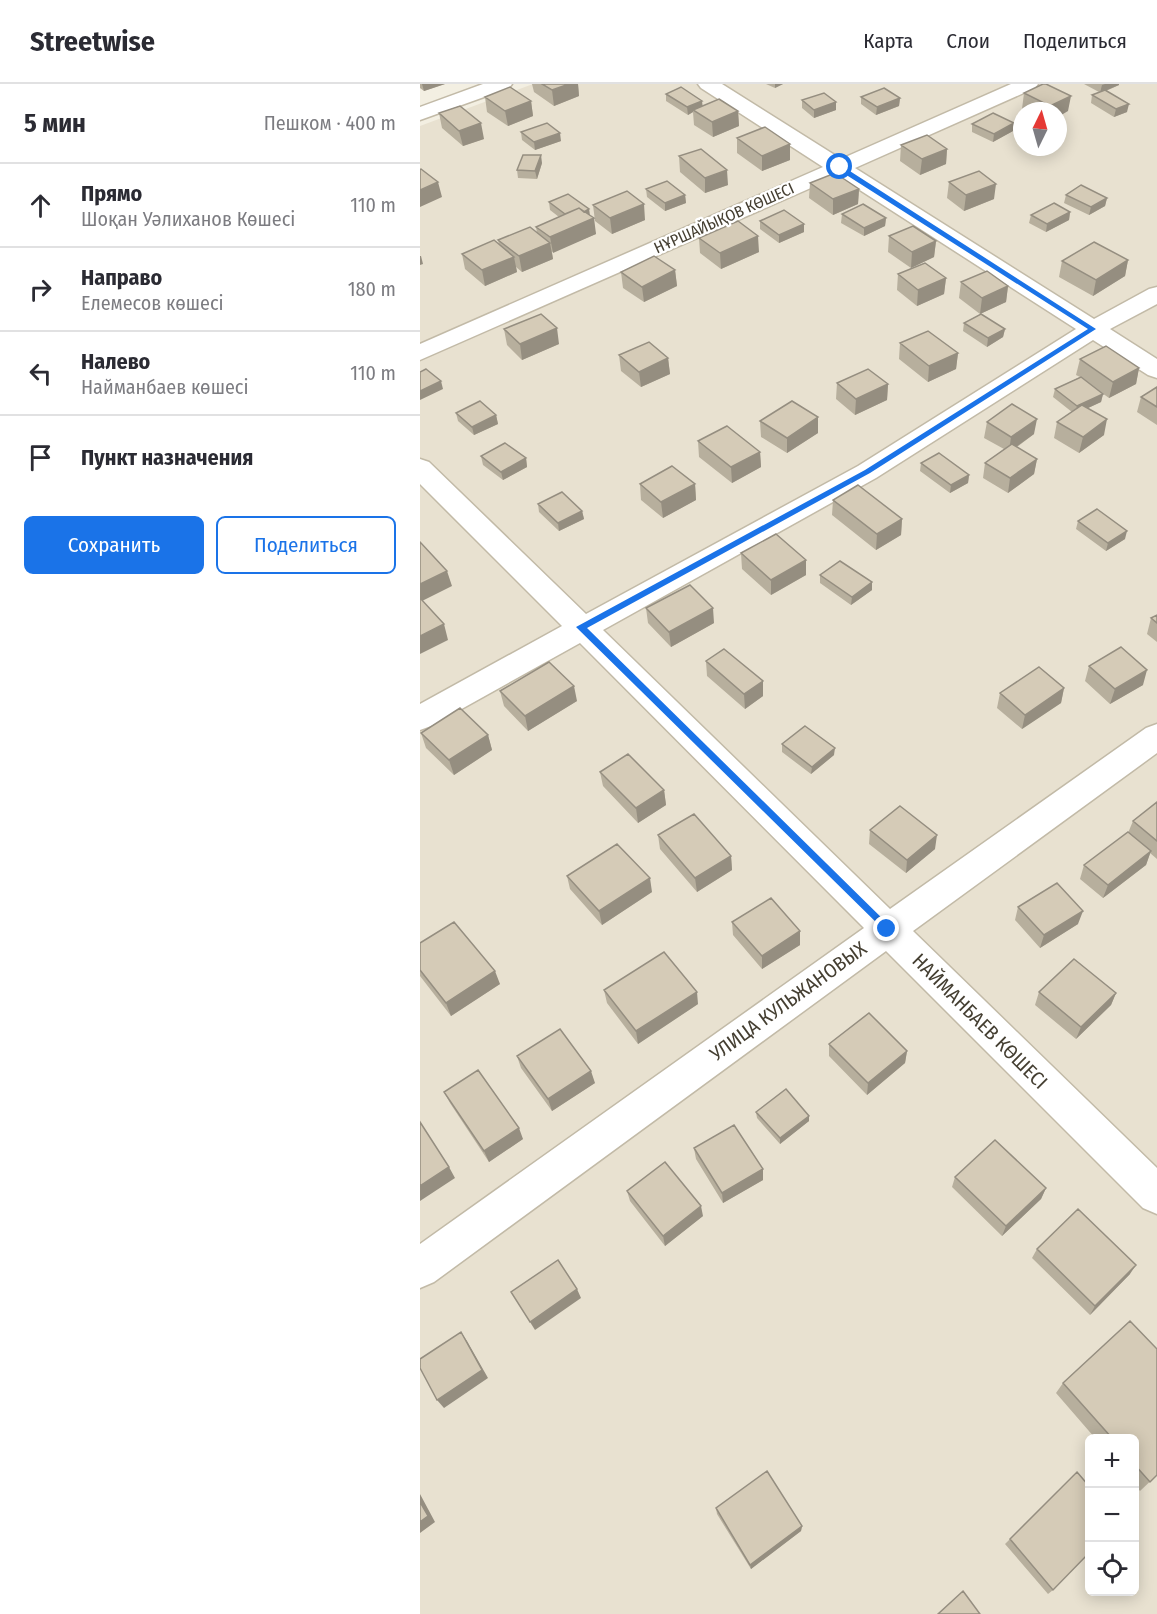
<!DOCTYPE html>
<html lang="ru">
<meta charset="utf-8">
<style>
body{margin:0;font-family:"Fira Sans Condensed",sans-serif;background:#f2f2f3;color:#2b2b33}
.controls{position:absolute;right:18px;bottom:18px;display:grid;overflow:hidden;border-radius:9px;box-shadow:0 3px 15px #0003}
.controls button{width:54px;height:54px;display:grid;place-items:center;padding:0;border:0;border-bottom:2px solid #e1e1e2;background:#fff;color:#2b2b33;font:30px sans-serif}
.compass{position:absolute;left:593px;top:18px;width:54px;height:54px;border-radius:50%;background:#fff;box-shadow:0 3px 15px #0003;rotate:5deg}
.stop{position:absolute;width:18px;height:18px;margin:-14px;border:4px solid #1a73e8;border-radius:50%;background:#fff}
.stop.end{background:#1a73e8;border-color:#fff;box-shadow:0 2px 6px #0008}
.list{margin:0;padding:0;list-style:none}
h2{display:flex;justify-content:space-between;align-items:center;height:78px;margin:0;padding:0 24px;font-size:26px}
h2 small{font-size:20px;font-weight:400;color:#7c7c81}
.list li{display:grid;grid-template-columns:39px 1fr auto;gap:18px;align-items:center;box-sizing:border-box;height:84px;padding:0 24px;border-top:2px solid #e1e1e2}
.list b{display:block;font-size:22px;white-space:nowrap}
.list p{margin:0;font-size:20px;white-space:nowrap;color:#7c7c81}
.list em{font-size:20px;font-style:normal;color:#7c7c81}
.actions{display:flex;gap:12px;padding:18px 24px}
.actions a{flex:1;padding:14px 0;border:2px solid #1a73e8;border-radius:9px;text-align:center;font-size:21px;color:#1a73e8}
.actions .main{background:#1a73e8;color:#fff}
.icon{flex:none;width:33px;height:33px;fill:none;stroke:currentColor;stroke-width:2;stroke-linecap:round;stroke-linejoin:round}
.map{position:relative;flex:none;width:737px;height:1530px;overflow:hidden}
header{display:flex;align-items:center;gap:36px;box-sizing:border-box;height:84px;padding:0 30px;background:#fff;border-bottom:2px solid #e1e1e2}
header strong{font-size:28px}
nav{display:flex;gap:33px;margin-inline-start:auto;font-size:21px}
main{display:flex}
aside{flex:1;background:#fff}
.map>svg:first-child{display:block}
.residential{fill:#e8e1d0;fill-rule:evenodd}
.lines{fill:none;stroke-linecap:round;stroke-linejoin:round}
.street-casing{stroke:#c2baa7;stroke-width:3}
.street{fill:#fff;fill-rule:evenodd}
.wall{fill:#b7af9d}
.shaded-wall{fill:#958e80}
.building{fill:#d5cbb7;stroke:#958e80;stroke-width:1.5}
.route{fill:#1a73e8}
.labels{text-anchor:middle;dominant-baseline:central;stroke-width:4.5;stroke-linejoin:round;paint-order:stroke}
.far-street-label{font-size:16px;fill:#453f32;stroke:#fff}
.street-label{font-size:20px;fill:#453f32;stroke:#fff}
</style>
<header>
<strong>Streetwise</strong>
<nav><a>Карта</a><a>Слои</a><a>Поделиться</a></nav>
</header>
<main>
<aside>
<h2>5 мин<small>Пешком · 400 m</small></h2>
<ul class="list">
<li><svg class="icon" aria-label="ahead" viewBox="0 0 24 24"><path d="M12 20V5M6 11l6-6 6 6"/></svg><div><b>Прямо</b><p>Шоқан Уәлиханов Көшесі</p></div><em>110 m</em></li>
<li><svg class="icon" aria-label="right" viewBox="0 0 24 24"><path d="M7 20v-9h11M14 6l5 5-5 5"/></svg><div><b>Направо</b><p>Елемесов көшесі</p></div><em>180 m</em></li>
<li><svg class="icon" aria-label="left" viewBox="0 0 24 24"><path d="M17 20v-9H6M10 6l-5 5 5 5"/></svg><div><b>Налево</b><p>Найманбаев көшесі</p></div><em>110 m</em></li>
<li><svg class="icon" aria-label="arrive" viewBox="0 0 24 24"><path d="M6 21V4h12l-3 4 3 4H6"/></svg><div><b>Пункт назначения</b></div></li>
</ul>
<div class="actions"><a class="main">Сохранить</a><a>Поделиться</a></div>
</aside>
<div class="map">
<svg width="737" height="1530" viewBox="0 0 737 1530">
<rect width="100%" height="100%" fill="#f3efe2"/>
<path class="residential" d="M113 0H737V1530H0V42ZM602 27H638V63H602ZM670 1354H714V1508H670Z"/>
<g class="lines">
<g class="street-casing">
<path id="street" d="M63 0H92L89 4 0 36V23Z
M278 0H302L421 75 591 0H618L615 4 435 84 674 235 729 205 737 203V220L690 245 737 275V294L728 291 673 256 456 394 183 546 470 825 726 644 737 640V669L493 847 737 1084V1130L723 1124 466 867 14 1198 0 1204V1160L444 844 160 559 11 642 0 646V620L142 542 0 400V375L9 378 166 530 438 382 656 245 418 92 0 276V260L403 83 281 4Z"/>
</g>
<use href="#street" class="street"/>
</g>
<path class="wall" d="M0 0H25L4 7 0 4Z
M112 0H158L159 12 134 22 114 8Z
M346 0H363L355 4Z
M664 0H699V1L686 7 707 28 694 33 671 19 672 11 679 8Z
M604 9 648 27H606L602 25Z
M246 10 282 22 318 27 319 42 293 53 274 41 273 28 268 31 246 17Z
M65 13 111 17 113 32 88 42 67 28Z
M441 13 480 14 479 22 456 31 441 20Z
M382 16 416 18V26L394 34 382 24Z
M19 29 64 55 43 62 22 44Z
M552 40 593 47 573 58 552 48Z
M101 48 141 57 115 66 102 56Z
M317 54 370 76 342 87 317 69Z
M481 61 527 65 526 80 500 91 480 77Z
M259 72 308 101 285 109 260 88Z
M122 79 117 95 98 94 97 86Z
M529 98 574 115 544 127 527 114Z
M390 99 439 105 438 120 413 131 389 114Z
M226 105 265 111 266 119 245 127 227 113Z
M646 111 687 114 685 122 669 131 644 119Z
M129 118 169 125 170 132 176 150 132 168 133 175 102 188 96 183 97 188 65 202 45 185 42 170 79 161 78 156 117 149 116 143 139 133 130 126Z
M173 121 225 136 192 150 175 137Z
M650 128 649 136 626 148 609 139 611 131Z
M422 130 466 134 465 142 444 152 421 139Z
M340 137 384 148 359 159 340 145Z
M469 152 516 157 514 173 491 184 468 168Z
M279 154 339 168 301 185 280 169Z
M708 176 705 192 673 212 639 193 642 177Z
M255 186 257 202 224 218 203 204 201 188Z
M478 190 526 194 524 210 497 222 477 206Z
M541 198 588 202 586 218 560 230 539 214Z
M544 239 585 245 583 253 567 263 543 247Z
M84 245 139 260 102 276 87 261Z
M480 259 538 269 536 285 508 298 479 275Z
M199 271 248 274 250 290 221 303 201 287Z
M660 275 719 284 716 300 689 314 671 301 683 310 681 318 668 324 684 351 659 369 634 354 637 338 652 328 633 313 635 305 660 293 656 291Z
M417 299 468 300 467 316 435 331 416 315Z
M737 303V341L717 328 721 313Z
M36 329 76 331 78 340 54 351 38 337Z
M340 337 398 349 367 369 341 353Z
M567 338 614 350 597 363 617 375 614 390 588 409 563 394 565 379 584 365 564 354Z
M278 357 340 368 341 383 312 399 279 373Z
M61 372 106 374 107 383 83 396 63 381Z
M501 379 549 391 548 399 530 409 500 387Z
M220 400H275L276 416 243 434 221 416Z
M413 416 482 435 481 451 456 466 412 431Z
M118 420 162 427 164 435 139 447 119 428Z
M658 437 705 455 686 467 656 445Z
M321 469 386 491 351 511 322 485Z
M400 491 452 498V506L431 521 400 499Z
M226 524 294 539 251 563 228 539Z
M737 531V558L727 550 731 534Z
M286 577 343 612 325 625 287 592Z
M669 582 723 601 690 620 665 597Z
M644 604 641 619 602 645 577 624 580 609Z
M80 607 157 617 108 647 84 622Z
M1 649 68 651 72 666 34 691 6 664Z
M362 660 414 671 391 690 362 668Z
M180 688 244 706 246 721 218 739 183 702Z
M737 718V775L730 769 726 781 683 814 660 795 664 781 708 749 713 737Z
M450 746 515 765 486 789 449 760Z
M238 751 311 772 312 786 277 808 240 765Z
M147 792 232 808 182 841 150 805Z
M598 823 658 840 620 864 595 836Z
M312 838 380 861 342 885 313 851Z
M0 859 80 900 31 932 0 892Z
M184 906 278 920 218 960 187 919Z
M619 908 696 909 691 921 656 955 615 921Z
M409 960 487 967 485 979 447 1011 409 972Z
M97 972 175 999 132 1027 101 984Z
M24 1008 103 1055 69 1078 30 1019Z
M336 1028 389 1032V1037L360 1060 337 1034Z
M274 1064 343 1096 303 1119 276 1075Z
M535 1093 626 1104 621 1115 582 1152 532 1103Z
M207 1107 283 1132 245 1162 210 1117Z
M617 1165 710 1190 670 1231 612 1174Z
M710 1237 737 1265V1391L720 1407 714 1400V1354H675L636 1309 643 1299Z
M296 1424 382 1442 381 1447 331 1485 297 1430Z
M590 1455 633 1506 628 1510 585 1460Z"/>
<path class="shaded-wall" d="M2 0H25L4 7Z
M149 0H158L159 12 134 22 132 6Z
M355 0H363L355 4Z
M685 0H699V1L680 9 682 1Z
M651 12 648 27 638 33V27H630V22Z
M480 14 479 22 456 31 457 23Z
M111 17 113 32 88 42 85 27Z
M282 17 283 25 273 26V28L268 31 267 23Z
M416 18V26L394 34V26Z
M709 20 707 28 694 33 696 25Z
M318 27 319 42 293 53 292 38Z
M61 39 64 55 43 62 39 47Z
M594 39 593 47 573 58 574 50Z
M140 49 141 57 115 66 114 58Z
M370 60V76L342 87V72Z
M527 65 526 80 500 91 502 75Z
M121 71 122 79 117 95 115 87Z
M307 86 308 101 285 109V94Z
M18 98 22 113 0 123V106Z
M576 100 574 115 544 127 546 111Z
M439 105 438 120 413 131V115Z
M265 111 266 119 245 127V119Z
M687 114 685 122 669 131 671 123Z
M224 120 225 136 192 150 190 134Z
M169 125 170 134H149Z
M650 128 649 136 626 148 627 140Z
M174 134 176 150 133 169 130 153Z
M466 134 465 142 444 152V144Z
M384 140V148L359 159V151Z
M338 152 339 168 301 185 300 169Z
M516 157 514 173 491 184 492 168Z
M130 159 133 175 102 188 99 172Z
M0 172H1L3 180 0 181Z
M94 173 97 188 65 202 62 186Z
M708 176 705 192 673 212 676 196Z
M255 186 257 202 224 218 222 203Z
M526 194 524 210 497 222 498 206Z
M588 202 586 218 560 230 562 214Z
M137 244 139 260 102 276 100 260Z
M585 245 583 253 567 263 568 254Z
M538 269 536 285 508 298 509 282Z
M248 274 250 290 221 303 219 288Z
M719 284 716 300 689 314 693 298Z
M21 297 23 305 0 316V307Z
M468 300 467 316 435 331 436 315Z
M683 310 681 318 655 330 657 322Z
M76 331 78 340 54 351 52 343Z
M398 333V349L367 369V354Z
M617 335 614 350 589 368 591 353Z
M687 335 684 351 659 369 663 353Z
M340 368 341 383 312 399 311 383Z
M106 374 107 383 83 396 81 388Z
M617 375 614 390 588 409 590 394Z
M549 391 548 399 530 409 531 401Z
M275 400 276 416 243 434 241 418Z
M162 427 164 435 139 447 138 439Z
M482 435 481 451 456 466 457 450Z
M707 447 705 455 686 467 688 459Z
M386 476V491L351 511V496Z
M27 487 32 502 0 518V500Z
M452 498V506L431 521 432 513Z
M293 524 294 539 251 563 249 548Z
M24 540 28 556 0 570V552Z
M727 586 723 601 690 620 695 605Z
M343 597V612L325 625 324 610Z
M154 602 157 617 108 647 105 632Z
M644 604 641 619 602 645 605 631Z
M68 651 72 666 34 691 29 676Z
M415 664 414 671 391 690 392 683Z
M244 706 246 721 218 739 216 724Z
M517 751 515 765 486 789 487 776Z
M731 767 726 781 683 814 688 801Z
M311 772 312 786 277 808 275 794Z
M230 794 232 808 182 841 179 827Z
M663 827 658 840 620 864 624 851Z
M380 847V861L342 885V872Z
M75 887 80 900 31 932 26 919Z
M277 908 278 920 218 960 216 947Z
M696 909 691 921 656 955 661 943Z
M487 967 485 979 447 1011 448 999Z
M171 987 175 999 132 1027 128 1015Z
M389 1032V1037L360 1060V1054Z
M99 1044 103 1055 69 1078 64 1067Z
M29 1083 35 1094 0 1117V1102Z
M343 1085V1096L303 1119 302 1109Z
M626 1104 621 1115 582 1152 586 1142Z
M281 1122 283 1132 245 1162 243 1152Z
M716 1181 710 1190 670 1231 675 1222Z
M157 1205 161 1214 115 1246 110 1238Z
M41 1248 47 1257 68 1294 24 1324 17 1316Z
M0 1410 15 1438 0 1449Z
M382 1442 381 1447 331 1485 330 1481Z"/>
<path class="building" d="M122 0H149L132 6Z
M623 0H626L651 12 630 22 604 9Z
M90 3 111 17 85 27 65 13Z
M261 3 282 17 267 23 246 10Z
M464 4 480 14 457 23 441 13Z
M685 6 709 20 696 25 672 11Z
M404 9 416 18 394 26 382 16Z
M299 15 318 27 292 38 273 26Z
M40 22 61 39 39 47 19 29Z
M573 29 594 39 574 50 552 40Z
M127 39 140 49 114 58 101 48Z
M345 43 370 60 342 72 317 54Z
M507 51 527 65 502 75 481 61Z
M281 65 307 86 285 94 259 72Z
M103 71H121L115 87 97 86Z
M1 85 18 98 0 106V86Z
M559 87 576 100 546 111 529 98Z
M415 89 439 105 413 115 390 99Z
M247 97 265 111 245 119 226 105Z
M661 101 687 114 671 123 646 111Z
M207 107 224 120 190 134 173 121Z
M148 110 169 125 164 128 159 124 145 130 129 118Z
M634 119 650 128 627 140 611 131Z
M443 120 466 134 444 144 422 130Z
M159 124 174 134 130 153 116 143Z
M364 126 384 140 359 151 340 137Z
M318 137 338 152 300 169 279 154Z
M493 142 516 157 492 168 469 152Z
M110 143 130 159 99 172 78 156Z
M74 156 94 173 62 186 42 170Z
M674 158 708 176 676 196 642 177Z
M234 172 255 186 222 203 201 188Z
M505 179 526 194 498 206 478 190Z
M567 187 588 202 562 214 541 198Z
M121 230 137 244 100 260 84 245Z
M561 230 585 245 568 254 544 239Z
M508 247 538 269 509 282 480 259Z
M229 258 248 274 219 288 199 271Z
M686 262 719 284 693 298 660 275Z
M6 285 21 297 0 307V288Z
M448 285 468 300 436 315 417 299Z
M661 293 683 310 657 322 635 305Z
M737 303V323L721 313Z
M60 317 76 331 52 343 36 329Z
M372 317 398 333 367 354 340 337Z
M592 320 617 335 591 353 567 338Z
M662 321 687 335 663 353 637 338Z
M307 342 340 368 311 383 278 357Z
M85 359 106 374 81 388 61 372Z
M592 360 617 375 590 394 565 379Z
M519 369 549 391 531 401 501 379Z
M252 382 275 400 241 418 220 400Z
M438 401 482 435 457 450 413 416Z
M142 408 162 427 138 439 118 420Z
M677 425 707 447 688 459 658 437Z
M356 450 386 476 351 496 321 469Z
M0 458 27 487 0 500Z
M420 477 452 498 432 513 400 491Z
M270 501 293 524 249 548 226 524Z
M0 514 24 540 0 552Z
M737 531V539L731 534Z
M701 563 727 586 695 605 669 582Z
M304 565 343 597 324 610 286 577Z
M129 578 154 602 105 632 80 607Z
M619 583 644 604 605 631 580 609Z
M40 624 68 651 29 676 1 649Z
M385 642 415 664 392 683 362 660Z
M208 670 244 706 216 724 180 688Z
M737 718V757L713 737Z
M480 722 517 751 487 776 450 746Z
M274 730 311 772 275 794 238 751Z
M708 748 731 767 688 801 664 781Z
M197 760 230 794 179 827 147 792Z
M637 799 663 827 624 851 598 823Z
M351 814 380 847 342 872 312 838Z
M34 838 75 887 26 919 0 886V859Z
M244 868 277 908 216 947 184 906Z
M654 875 696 909 661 943 619 908Z
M449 929 487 967 448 999 409 960Z
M140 945 171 987 128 1015 97 972Z
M58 986 99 1044 64 1067 24 1008Z
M366 1005 389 1032 360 1054 336 1028Z
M0 1038 29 1083 0 1102Z
M314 1041 343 1085 302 1109 274 1064Z
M575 1056 626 1104 586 1142 535 1093Z
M245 1078 281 1122 243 1152 207 1107Z
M658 1125 716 1181 675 1222 617 1165Z
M138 1176 157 1205 110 1238 91 1208Z
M710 1237 737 1265V1391L730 1398 714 1380V1354H692L643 1299Z
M41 1248 62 1286 17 1316 0 1284V1275Z
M347 1387 382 1442 330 1481 296 1424Z
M657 1388 669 1402V1469L633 1506 590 1455Z
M0 1418 8 1432 0 1438Z
M543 1507 560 1530H518Z"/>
<path class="route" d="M417 82H422L676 245 450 389 167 544 470 842 472 845 467 849 156 543 445 386 668 245 417 85Z"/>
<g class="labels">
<g class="far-street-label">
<text transform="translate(304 134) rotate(-24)">НҰРШАЙЫҚОВ КӨШЕСІ</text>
</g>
<g class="street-label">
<text transform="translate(368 917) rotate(-36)">УЛИЦА КУЛЬЖАНОВЫХ</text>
<text transform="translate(560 937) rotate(45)">НАЙМАНБАЕВ КӨШЕСІ</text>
</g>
</g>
</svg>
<div class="controls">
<button>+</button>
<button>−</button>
<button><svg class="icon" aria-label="locate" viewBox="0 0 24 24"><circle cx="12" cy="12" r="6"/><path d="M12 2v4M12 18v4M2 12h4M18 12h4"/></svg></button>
</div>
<svg class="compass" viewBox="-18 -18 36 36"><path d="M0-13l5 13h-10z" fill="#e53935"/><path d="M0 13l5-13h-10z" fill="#7c7c81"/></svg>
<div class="stop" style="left:420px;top:83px"></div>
<div class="stop end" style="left:467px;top:845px"></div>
</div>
</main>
